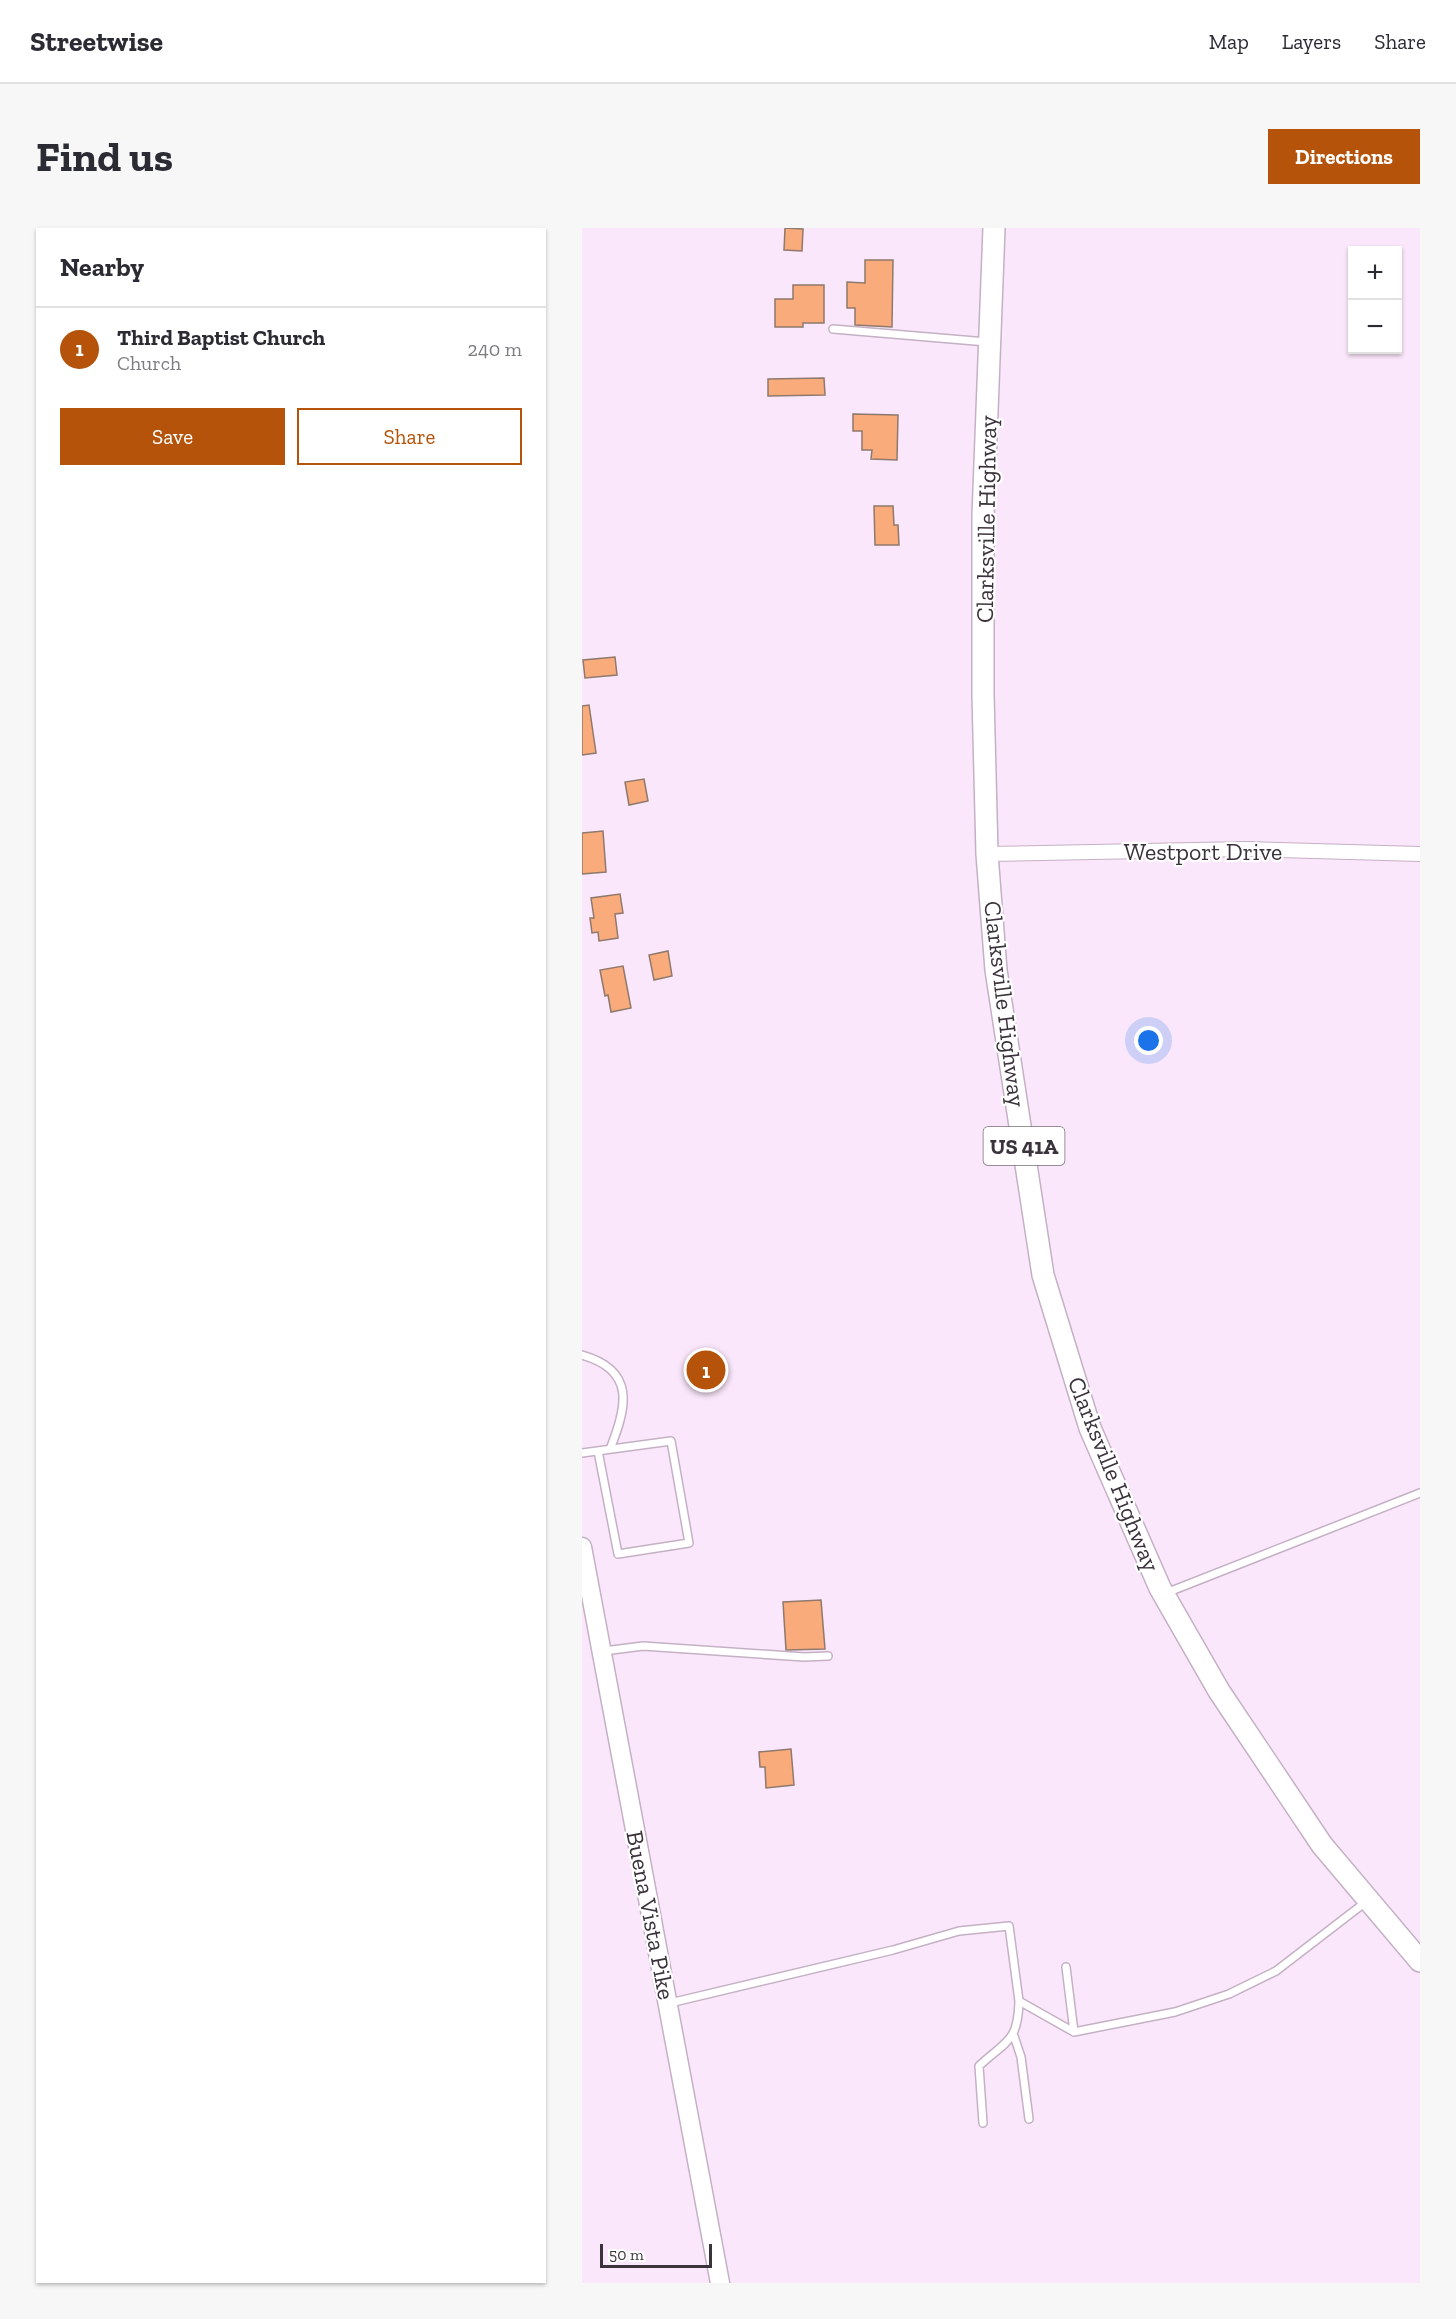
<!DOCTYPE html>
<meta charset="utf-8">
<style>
body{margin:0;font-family:"Zilla Slab",serif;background:#f7f7f7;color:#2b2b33}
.controls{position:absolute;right:18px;top:18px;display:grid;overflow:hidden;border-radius:0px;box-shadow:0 2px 4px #0004}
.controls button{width:54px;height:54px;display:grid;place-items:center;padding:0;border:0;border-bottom:2px solid #e1e1e2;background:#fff;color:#2b2b33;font:30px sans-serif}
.scale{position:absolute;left:18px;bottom:15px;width:112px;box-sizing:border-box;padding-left:6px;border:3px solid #3b333b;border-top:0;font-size:16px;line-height:21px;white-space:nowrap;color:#3b333b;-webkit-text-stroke:4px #fff;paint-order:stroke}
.you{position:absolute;left:567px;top:813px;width:21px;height:21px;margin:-15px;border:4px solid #fff;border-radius:50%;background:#1a73e8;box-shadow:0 0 0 9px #1a73e833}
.badge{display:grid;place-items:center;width:39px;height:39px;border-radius:50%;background:#b45309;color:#fff;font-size:20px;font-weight:700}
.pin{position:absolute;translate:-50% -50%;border:3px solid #fff;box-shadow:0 2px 6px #0006}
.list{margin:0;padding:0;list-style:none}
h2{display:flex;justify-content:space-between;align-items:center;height:78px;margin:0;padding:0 24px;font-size:26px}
h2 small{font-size:20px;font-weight:400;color:#7c7c81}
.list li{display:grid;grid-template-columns:39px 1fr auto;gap:18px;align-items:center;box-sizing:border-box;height:84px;padding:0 24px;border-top:2px solid #e1e1e2}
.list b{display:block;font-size:22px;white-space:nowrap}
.list p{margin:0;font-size:20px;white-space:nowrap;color:#7c7c81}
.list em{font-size:20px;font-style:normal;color:#7c7c81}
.actions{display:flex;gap:12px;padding:18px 24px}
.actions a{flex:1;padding:14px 0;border:2px solid #b45309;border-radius:0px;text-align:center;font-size:21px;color:#b45309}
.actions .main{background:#b45309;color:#fff}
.map{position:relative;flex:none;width:838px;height:2055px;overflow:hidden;border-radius:0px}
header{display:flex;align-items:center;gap:36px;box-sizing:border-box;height:84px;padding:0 30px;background:#fff;border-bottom:2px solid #e1e1e2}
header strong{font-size:28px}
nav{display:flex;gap:33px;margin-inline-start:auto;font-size:21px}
.intro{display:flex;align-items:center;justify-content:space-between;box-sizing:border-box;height:144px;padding:0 36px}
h1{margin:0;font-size:42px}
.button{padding:15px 27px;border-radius:0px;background:#b45309;color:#fff;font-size:21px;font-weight:700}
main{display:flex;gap:36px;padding:0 36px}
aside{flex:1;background:#fff;border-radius:0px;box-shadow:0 2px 4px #0004}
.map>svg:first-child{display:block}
.building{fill:#f9ab7c;stroke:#8f796c;stroke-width:1.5}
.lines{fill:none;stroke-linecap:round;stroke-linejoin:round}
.service-casing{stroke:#c4b1c4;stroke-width:10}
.minor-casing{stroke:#c4b1c4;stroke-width:16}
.secondary-casing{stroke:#c4b1c4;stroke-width:21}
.primary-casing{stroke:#c4b1c4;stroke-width:24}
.service{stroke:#fff;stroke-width:7}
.minor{stroke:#fff;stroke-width:14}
.secondary{stroke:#fff;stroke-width:18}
.primary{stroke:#fff;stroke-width:21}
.labels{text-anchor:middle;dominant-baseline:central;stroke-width:4.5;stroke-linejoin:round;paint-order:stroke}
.shield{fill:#fff;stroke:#767076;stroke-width:1.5}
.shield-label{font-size:22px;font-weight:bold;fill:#3b333b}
.street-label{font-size:24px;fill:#3b333b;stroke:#fff}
</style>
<header>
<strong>Streetwise</strong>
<nav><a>Map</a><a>Layers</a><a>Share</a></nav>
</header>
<div class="intro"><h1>Find us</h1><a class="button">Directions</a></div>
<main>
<aside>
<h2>Nearby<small></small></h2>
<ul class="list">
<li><span class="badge">1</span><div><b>Third Baptist Church</b><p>Church</p></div><em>240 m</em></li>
</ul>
<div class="actions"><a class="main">Save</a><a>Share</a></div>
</aside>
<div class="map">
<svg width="838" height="2055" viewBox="0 0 838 2055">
<rect width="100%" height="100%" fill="#fbe7fb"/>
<path class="building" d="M203 0 221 1 220 23 202 22Z
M283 32H311L310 99 273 97V80H265V54L283 55Z
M211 57H242V95H221V99H193V71H211Z
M242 150 243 167 186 168V151Z
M271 186 316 187 315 232 289 231 290 222H280V203H271Z
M292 278H311L312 297H316L317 317H293Z
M33 429 35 447 3 450 1 432Z
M7 477 14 525 0 527V478Z
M62 551 66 573 47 577 43 554Z
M21 603 24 644 0 646V605Z
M38 666 41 685 33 686 36 710 17 713 16 704 10 705 8 690H12L9 670Z
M86 723 90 748 72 752 67 727Z
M41 738 49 780 29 784 26 767 23 768 18 742Z
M239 1372 243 1421 204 1422 201 1374Z
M209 1521 212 1557 184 1560 183 1539H178L177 1524Z"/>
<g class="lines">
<g class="service-casing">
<path id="service" d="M251 101 405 114
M0 1127C54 1142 45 1179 28 1221
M0 1225 89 1213 107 1315 36 1326 16 1223
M584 1365 838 1265
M22 1423 61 1418 222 1429 246 1428
M484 1739 492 1804
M88 1775 311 1722 377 1703 427 1698 437 1773 492 1804 593 1784 647 1766 694 1743 785 1673
M432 1808 439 1829 447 1891
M401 1895 397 1838C425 1812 436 1814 437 1773"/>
</g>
<g class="minor-casing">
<path id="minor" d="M405 626 665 621 838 626"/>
</g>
<g class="secondary-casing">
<path id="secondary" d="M0 1319 138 2055"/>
</g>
<g class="primary-casing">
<path id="primary" d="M412 0 401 288V467L405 626 414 742 461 1047 508 1200 578 1360 637 1463 740 1617 838 1733"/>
</g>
<use href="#service" class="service"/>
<use href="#minor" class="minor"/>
<use href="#secondary" class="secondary"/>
<use href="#primary" class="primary"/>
</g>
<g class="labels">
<rect class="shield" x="401.5" y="899" width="81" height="38" rx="4.5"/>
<g class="shield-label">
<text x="442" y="918">US 41A</text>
</g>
<g class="street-label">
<text transform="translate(404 291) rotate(-89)">Clarksville Highway</text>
<text x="621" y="623">Westport Drive</text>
<text transform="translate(423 776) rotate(83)">Clarksville Highway</text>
<text transform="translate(532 1246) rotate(68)">Clarksville Highway</text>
<text transform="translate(69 1687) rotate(79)">Buena Vista Pike</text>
</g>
</g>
</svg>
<div class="controls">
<button>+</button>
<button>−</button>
</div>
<div class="scale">50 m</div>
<div class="you"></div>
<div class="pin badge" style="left:124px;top:1142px">1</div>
</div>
</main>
